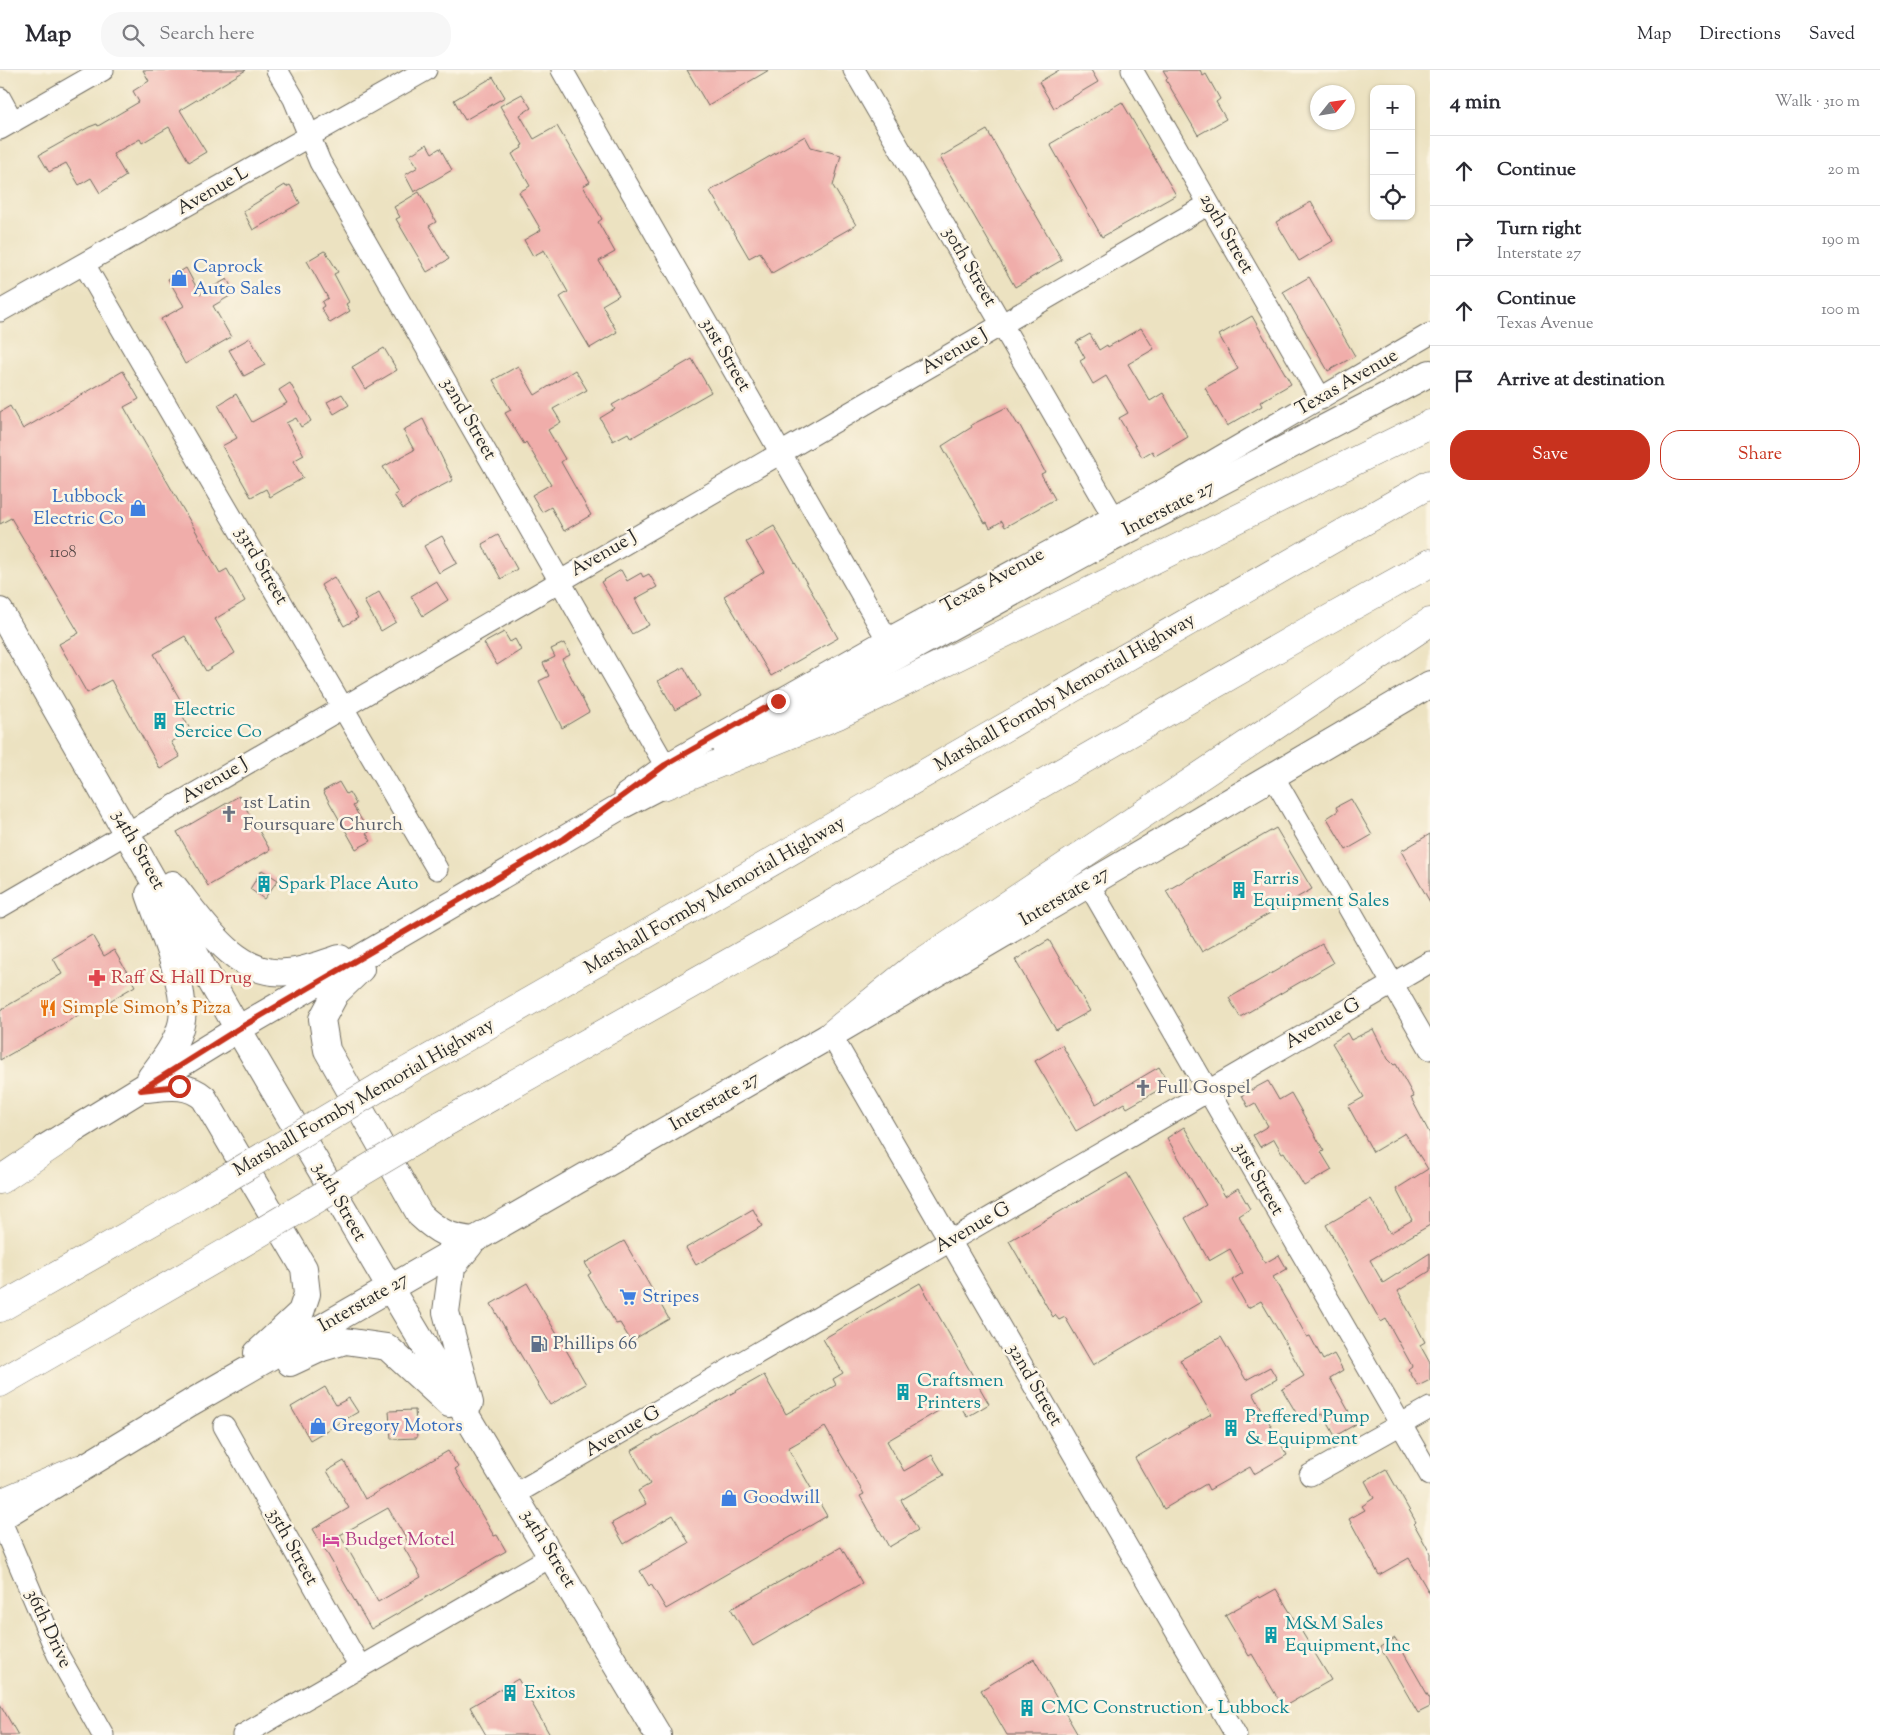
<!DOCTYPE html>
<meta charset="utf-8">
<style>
body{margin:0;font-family:"Sorts Mill Goudy",serif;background:#f7f7f7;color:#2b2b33}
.controls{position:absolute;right:15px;top:15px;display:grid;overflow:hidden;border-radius:10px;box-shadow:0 1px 4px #0004}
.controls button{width:45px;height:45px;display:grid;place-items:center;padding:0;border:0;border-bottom:1px solid #e1e1e2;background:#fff;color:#2b2b33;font:25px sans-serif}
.compass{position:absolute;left:1310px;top:15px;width:45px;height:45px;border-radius:50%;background:#fff;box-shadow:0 1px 4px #0004;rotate:60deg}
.stop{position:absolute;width:15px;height:15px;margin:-11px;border:4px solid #c8321e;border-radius:50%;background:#fff}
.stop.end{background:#c8321e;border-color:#fff;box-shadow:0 1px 5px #0008}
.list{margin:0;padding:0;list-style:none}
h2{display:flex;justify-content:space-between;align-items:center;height:65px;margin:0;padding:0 20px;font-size:21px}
h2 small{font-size:16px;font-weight:400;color:#7c7c81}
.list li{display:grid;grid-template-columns:32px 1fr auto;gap:15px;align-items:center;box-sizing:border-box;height:70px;padding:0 20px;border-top:1px solid #e1e1e2}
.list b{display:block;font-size:19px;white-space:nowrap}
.list p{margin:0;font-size:16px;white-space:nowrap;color:#7c7c81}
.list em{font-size:16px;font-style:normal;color:#7c7c81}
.actions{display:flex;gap:10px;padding:15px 20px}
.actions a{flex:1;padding:11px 0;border:1px solid #c8321e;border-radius:20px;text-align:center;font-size:18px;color:#c8321e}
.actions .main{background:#c8321e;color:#fff}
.icon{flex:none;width:28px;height:28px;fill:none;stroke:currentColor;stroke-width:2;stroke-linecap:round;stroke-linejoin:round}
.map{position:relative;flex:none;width:1430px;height:1665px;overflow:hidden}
header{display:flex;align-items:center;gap:30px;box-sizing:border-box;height:70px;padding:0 25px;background:#fff;border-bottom:1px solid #e1e1e2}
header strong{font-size:24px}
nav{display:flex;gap:28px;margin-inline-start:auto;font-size:18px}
.search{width:350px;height:45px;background:#f7f7f7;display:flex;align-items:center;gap:12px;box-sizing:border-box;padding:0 18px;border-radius:20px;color:#7c7c81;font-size:19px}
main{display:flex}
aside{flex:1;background:#fff}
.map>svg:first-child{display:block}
.building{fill:#f0adaa;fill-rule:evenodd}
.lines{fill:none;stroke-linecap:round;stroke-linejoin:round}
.minor-casing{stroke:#6f6b60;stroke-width:23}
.major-casing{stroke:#6f6b60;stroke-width:28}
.highway-casing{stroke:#6f6b60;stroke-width:29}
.minor{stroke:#fff;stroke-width:21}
.major{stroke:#fff;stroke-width:26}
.highway{stroke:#fff;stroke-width:28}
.highway-bridge-casing{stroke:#6f6b60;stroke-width:29;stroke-linecap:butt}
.highway-bridge{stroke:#fff;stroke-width:28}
.route{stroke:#c8321e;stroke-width:6}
.labels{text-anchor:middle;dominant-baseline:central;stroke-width:5;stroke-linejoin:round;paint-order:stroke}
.number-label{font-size:16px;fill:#5c4c4b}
.street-label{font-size:19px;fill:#2b2b2b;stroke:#fcf5e5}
.shop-label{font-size:19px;fill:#366cbe;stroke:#fcf5e5;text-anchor:start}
.culture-label{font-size:19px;fill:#0d838f;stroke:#fcf5e5;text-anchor:start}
.worship-label{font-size:19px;fill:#5b616d;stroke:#fcf5e5;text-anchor:start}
.health-label{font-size:19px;fill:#be3a42;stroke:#fcf5e5;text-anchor:start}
.food-label{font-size:19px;fill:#c56008;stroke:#fcf5e5;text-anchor:start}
.service-label{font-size:19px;fill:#4e5e75;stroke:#fcf5e5;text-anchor:start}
.hotel-label{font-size:19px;fill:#b23c85;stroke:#fcf5e5;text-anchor:start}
</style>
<header>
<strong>Map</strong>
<div class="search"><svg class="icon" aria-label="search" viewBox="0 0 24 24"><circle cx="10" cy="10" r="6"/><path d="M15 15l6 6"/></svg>Search here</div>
<nav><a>Map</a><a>Directions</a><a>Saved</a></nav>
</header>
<main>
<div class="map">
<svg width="1430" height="1665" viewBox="0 0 1430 1665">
<rect width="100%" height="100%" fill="#fcf5e5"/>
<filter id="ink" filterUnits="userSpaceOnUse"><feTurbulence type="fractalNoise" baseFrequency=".02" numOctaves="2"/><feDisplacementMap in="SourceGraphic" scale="10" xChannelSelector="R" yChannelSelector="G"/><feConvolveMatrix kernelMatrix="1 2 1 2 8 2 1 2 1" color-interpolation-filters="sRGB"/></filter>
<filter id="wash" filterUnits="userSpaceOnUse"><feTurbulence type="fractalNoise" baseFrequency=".0096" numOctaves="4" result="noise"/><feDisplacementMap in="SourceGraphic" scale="20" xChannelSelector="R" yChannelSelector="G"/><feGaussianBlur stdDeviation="1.12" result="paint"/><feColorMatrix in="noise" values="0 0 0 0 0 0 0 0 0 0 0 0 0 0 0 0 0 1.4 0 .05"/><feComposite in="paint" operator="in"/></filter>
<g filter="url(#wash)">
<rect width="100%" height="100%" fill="#ece2c1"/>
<g id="blocks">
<path class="building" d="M143 0H246L180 40 206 82 189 92 169 57 142 73 140 69 113 84 126 106 100 123 91 108 79 115 66 93 49 102 39 85 89 57 97 54 98 56 139 32 133 21 149 11Z
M687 0H769L708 36Z
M1059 0H1091L1098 12 1054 38 1039 12Z
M1163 0H1200L1203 6 1206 4 1220 29 1216 32 1226 49 1198 65 1166 10 1168 8Z
M493 7 505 27 465 50 454 30Z
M522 24 531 38 520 45 534 69 557 56 590 112 583 116 602 149 598 152 615 182 599 191 619 225 602 235 617 262 590 278 560 227 568 222 544 180 533 186 524 170 541 160 519 122 530 116 512 84 522 78 521 76 523 75 500 36Z
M1122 32 1176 125 1102 167 1050 74Z
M987 60 1062 190 1015 217 940 87Z
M805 66 811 77 841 85 833 116 856 155 772 203 760 182 749 188 710 121Z
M427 74 432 83 440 78 452 100 414 122 405 105 418 97 410 85Z
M285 115 286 117 290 115 300 133 253 160 243 141Z
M419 122 436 152 429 156 449 189 427 202 396 149 400 147 394 137Z
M1311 132 1333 171 1299 191 1276 152Z
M324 181 326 182 338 202 334 204 349 232 346 234 350 241 330 253 321 238 324 236 322 232 328 228 307 191Z
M186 198 200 224 227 209 235 223 213 236 231 267 185 294 161 249 184 236 168 209Z
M1309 207 1355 286 1328 301 1283 222Z
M1252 246 1291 314 1260 332 1262 336 1227 356 1205 318 1238 299 1219 265Z
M1141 258 1154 279 1128 294 1150 331 1163 323 1188 367 1155 386 1152 381 1142 387 1119 348 1128 343 1106 306 1093 314 1080 291 1085 288 1076 272 1090 264 1099 280 1107 275 1108 277Z
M250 268 265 295 244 306 229 280Z
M384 278 397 300 365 319 352 297Z
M692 289 711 322 631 368 628 363 613 371 600 348 615 339 612 335Z
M518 296 535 325 575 300 587 320 553 339 561 352 548 360 565 389 561 392 591 445 564 461 551 437 542 442 532 425 551 414 526 372 524 374 505 343 511 340 493 310Z
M123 301 139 329 124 337 220 503 227 499 245 531 215 549 235 583 206 601 185 566 154 584 185 638 180 641 191 661 171 672 180 687 160 699 111 610 87 623 59 574 79 563 11 448 0 454V342L10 336 23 359Z
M290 313 311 351 301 357 296 348 286 353 304 385 293 391 303 408 270 427 266 419 251 427 222 376 237 368 218 335 236 324 252 352 287 333 279 320Z
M342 324 349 335 334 344 327 332Z
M1007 337 1018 355 1019 354 1045 402 1041 404 1055 429 1005 457 1002 451 990 458 987 452 985 453 942 376 972 357 971 355Z
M423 349 453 410 420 427 403 439 394 425 398 423 383 397 414 380 403 360Z
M774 456 838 568 771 606 724 526 764 502 746 472Z
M498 465 517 499 501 509 482 474Z
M442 466 457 493 439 503 424 476Z
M621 500 627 511 641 503 643 507 649 504 657 517 635 529 649 555 632 564 601 512Z
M334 507 358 548 344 556 321 515Z
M436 511 448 530 423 546 411 526Z
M379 522 396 552 381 561 364 531Z
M504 562 510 572 515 569 521 580 497 595 484 573Z
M564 573 570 585 562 589 589 642 562 658 539 611 549 606 543 593 555 587 551 579Z
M684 597 700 626 675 640 658 611Z
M339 712 346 724 349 722 356 734 353 736 369 762 366 763 371 771 356 779 323 721Z
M239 726 270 780 208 816 177 762Z
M1351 729 1372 765 1346 780 1327 748 1338 741 1336 737Z
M1276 758 1312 819 1202 882 1166 821Z
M1430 764V832L1401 781Z
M262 800 278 810 264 829 250 819Z
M92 865 104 886 114 880 135 916 86 945 84 942 0 990V940L62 904 53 888Z
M1049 870 1090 941 1056 960 1015 890Z
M1322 874 1333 893 1240 947 1229 928Z
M1373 959 1388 989 1394 995 1396 994 1414 1027 1411 1028 1430 1064V1155L1370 1190 1383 1213 1430 1183V1201L1398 1221 1425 1272 1420 1275 1430 1293V1310L1418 1316 1408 1299 1412 1296 1386 1249 1381 1252 1326 1155 1371 1129 1390 1163 1412 1150 1396 1119 1428 1099 1405 1063 1373 1082 1348 1036 1364 1027 1332 973 1347 963 1351 970Z
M1062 975 1096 1034 1159 997 1169 1014 1127 1038 1124 1033 1076 1061 1035 991Z
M1268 1011 1279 1030 1291 1023 1324 1081 1321 1082 1332 1100 1304 1116 1284 1082 1282 1083 1274 1069 1260 1077 1253 1065 1268 1056 1255 1033 1248 1037 1242 1025Z
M1184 1057 1225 1126 1238 1118 1250 1139 1239 1146 1265 1193 1279 1185 1287 1199 1273 1207 1307 1267 1310 1266 1323 1290 1334 1284 1343 1300 1330 1308 1356 1354 1335 1366 1323 1344 1305 1352 1301 1345 1298 1346 1282 1319 1304 1306 1281 1265 1261 1231 1248 1238 1232 1210 1243 1203 1230 1179 1209 1191 1185 1148 1206 1135 1167 1068Z
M1127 1103 1201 1232 1093 1295 1065 1247 1059 1250 1055 1245 1053 1247 1009 1171Z
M753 1139 762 1156 696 1195 686 1178Z
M624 1171 669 1249 631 1271 620 1253 616 1254 588 1205 591 1203 585 1193Z
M527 1213 586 1314 550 1335 491 1234Z
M920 1213 989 1334 967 1347 957 1330 887 1371 904 1401 932 1385 944 1405 901 1430 918 1460 889 1477 860 1426 864 1424 825 1357 788 1378 827 1446 666 1539 651 1514 649 1516 640 1501 689 1473 673 1445 624 1474 612 1453 646 1434 638 1421 650 1414 631 1381 764 1305 786 1344 836 1315 833 1309 843 1303 823 1269Z
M1221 1267 1246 1310 1270 1297 1277 1309 1253 1323 1287 1385 1254 1404 1250 1397 1209 1420 1206 1414 1164 1439 1135 1388 1211 1344 1180 1290Z
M325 1317 336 1335 349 1328 358 1342 310 1370 291 1337Z
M415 1340 417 1368 391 1369 389 1341Z
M448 1381 458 1397 455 1399 494 1466 497 1465 506 1481 371 1559 313 1459 349 1438 327 1401 344 1391 365 1429ZM388 1438 408 1472 403 1476 421 1507 378 1532 340 1465Z
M1386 1399 1416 1452 1414 1454 1430 1483V1524L1409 1488 1379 1505 1349 1449 1365 1440 1362 1436 1374 1428 1365 1411Z
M841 1477 862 1513 753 1576 731 1539Z
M1276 1519 1331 1610 1283 1637 1252 1584 1249 1586 1225 1545 1259 1526 1260 1528Z
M1395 1568 1430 1629V1637L1418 1643 1380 1577Z
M1034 1589 1078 1665H1007L981 1620Z
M518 1609 550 1665H486L470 1637Z
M0 1634 18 1665H0Z"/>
</g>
</g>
<g filter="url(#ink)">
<use href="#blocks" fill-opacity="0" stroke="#6f6b60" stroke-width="1"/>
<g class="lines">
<g class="minor-casing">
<path id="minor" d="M277 0 294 29 320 92 665 695
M562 0 887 569
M854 0 1113 446
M1132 0 1321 329
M0 28 13 52
M0 59 103 0
M84 194 437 799
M0 241 426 0
M1273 706 1430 979
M625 724 665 695 887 569 1170 416 1430 264
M1088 813 1430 1405
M0 837 1209 134
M831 965 1236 1665
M224 1356 360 1597
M1310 1405 1430 1338
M515 1424 1430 892
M0 1449 57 1583 103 1665
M243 1665 552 1486"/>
</g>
<g class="major-casing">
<path id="major" d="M0 541 238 959 390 1218 658 1665
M726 680 1105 472 1430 303
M172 814C200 848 235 908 287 902 305 901 323 893 340 888
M149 824C160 857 190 923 181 955 176 975 162 992 150 1008
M361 899 336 923 322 949 327 980 420 1145C437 1161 450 1168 474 1170
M146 1019C168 1017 187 1013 204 1028L304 1198 307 1224 301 1242 257 1283
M46 1077 238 959 623 735 681 705
M290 1293 322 1278 345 1271 387 1277 449 1334
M470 1333 446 1242 452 1197 470 1175
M0 1448 190 1333 831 965 1430 614"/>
</g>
<g class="highway-casing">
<path id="highway" d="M663 716 838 645 1430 354
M831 965 912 899 1430 552
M405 1002C748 808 1087 607 1430 414
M441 1055 764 873 1306 562 1430 493
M0 1110 66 1066
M0 1238 197 1126
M0 1313 234 1178
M0 1433 79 1399"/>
</g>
<use href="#minor" class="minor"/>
<use href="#major" class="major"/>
<use href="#highway" class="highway"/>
<g class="highway-bridge-casing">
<path id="highway-bridge" d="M197 1126 405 1002
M234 1178 441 1055"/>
</g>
<use href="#highway-bridge" class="highway-bridge"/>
</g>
</g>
<g class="lines" filter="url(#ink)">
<path class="route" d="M179 1016 141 1020 238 959 564 769 665 695 778 631"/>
</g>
<defs>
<g id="shop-bare" transform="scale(1.35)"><path d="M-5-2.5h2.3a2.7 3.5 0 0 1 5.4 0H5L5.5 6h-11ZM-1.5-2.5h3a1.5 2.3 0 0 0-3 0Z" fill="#3f7fe0" stroke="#fcf5e5" stroke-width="2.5" paint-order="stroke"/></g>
<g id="building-bare" transform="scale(1.35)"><path d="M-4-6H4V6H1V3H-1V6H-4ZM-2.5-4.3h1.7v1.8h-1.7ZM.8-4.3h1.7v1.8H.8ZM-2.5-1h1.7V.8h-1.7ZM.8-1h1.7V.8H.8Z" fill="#0f9aa8" stroke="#fcf5e5" stroke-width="2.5" paint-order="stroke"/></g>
<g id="church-bare" transform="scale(1.35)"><path d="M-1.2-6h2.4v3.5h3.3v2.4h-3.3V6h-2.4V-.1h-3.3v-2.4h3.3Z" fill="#6b7280" stroke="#fcf5e5" stroke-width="2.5" paint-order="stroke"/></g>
<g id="pharmacy-bare" transform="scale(1.35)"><path d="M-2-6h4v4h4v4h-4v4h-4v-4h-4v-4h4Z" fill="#e0444e" stroke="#fcf5e5" stroke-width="2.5" paint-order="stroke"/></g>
<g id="restaurant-bare" transform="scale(1.35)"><path d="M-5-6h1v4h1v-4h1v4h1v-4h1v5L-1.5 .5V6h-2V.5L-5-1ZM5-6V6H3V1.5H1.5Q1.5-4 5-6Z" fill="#e8710a" stroke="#fcf5e5" stroke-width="2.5" paint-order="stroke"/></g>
<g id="supermarket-bare" transform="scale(1.35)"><path d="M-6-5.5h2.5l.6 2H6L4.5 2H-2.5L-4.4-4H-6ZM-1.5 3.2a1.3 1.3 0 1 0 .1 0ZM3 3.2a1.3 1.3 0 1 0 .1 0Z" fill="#3f7fe0" stroke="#fcf5e5" stroke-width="2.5" paint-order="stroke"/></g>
<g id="fuel-bare" transform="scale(1.35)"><path d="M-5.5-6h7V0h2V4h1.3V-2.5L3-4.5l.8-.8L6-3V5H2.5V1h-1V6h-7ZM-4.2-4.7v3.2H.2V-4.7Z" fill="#5c6f8a" stroke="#fcf5e5" stroke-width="2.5" paint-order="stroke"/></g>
<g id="hotel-bare" transform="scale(1.35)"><path d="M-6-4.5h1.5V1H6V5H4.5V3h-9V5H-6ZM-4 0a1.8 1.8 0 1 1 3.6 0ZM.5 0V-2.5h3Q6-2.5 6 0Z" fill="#d1479c" stroke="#fcf5e5" stroke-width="2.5" paint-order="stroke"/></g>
</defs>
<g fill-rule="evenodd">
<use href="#shop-bare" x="179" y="208"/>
<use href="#shop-bare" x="138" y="438"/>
<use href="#building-bare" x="160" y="651"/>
<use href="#church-bare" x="229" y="744"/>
<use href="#building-bare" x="264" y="814"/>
<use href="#building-bare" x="1239" y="820"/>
<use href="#pharmacy-bare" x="97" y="908"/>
<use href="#restaurant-bare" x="48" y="938"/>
<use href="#church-bare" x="1143" y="1018"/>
<use href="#supermarket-bare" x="628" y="1227"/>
<use href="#fuel-bare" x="539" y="1274"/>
<use href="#building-bare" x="903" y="1322"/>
<use href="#shop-bare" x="318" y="1356"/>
<use href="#building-bare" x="1231" y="1358"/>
<use href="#shop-bare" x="729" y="1428"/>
<use href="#hotel-bare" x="331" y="1470"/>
<use href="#building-bare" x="1271" y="1565"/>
<use href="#building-bare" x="510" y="1623"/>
<use href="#building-bare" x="1027" y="1638"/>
</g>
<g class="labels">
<g class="number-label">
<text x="63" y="483">1108</text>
</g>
<g class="street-label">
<text transform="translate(213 121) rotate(-30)">Avenue L</text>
<text transform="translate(1226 164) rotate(60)">29th Street</text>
<text transform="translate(969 197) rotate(60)">30th Street</text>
<text transform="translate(955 282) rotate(-30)">Avenue J</text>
<text transform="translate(725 285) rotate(60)">31st Street</text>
<text transform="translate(1347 313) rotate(-30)">Texas Avenue</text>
<text transform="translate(468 349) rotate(60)">32nd Street</text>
<text transform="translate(1169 439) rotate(-27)">Interstate 27</text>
<text transform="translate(604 484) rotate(-30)">Avenue J</text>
<text transform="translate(261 496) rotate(60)">33rd Street</text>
<text transform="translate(993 511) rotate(-29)">Texas Avenue</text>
<text transform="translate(1065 623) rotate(-30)">Marshall Formby Memorial Highway</text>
<text transform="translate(215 711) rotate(-30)">Avenue J</text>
<text transform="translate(138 780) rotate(61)">34th Street</text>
<text transform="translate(715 826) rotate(-30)">Marshall Formby Memorial Highway</text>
<text transform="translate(1065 827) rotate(-30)">Interstate 27</text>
<text transform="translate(1323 954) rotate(-30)">Avenue G</text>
<text transform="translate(364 1028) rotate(-30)">Marshall Formby Memorial Highway</text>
<text transform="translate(715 1032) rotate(-30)">Interstate 27</text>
<text transform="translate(1258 1109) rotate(60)">31st Street</text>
<text transform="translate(339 1132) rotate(60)">34th Street</text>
<text transform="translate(973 1158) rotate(-30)">Avenue G</text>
<text transform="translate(364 1233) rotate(-30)">Interstate 27</text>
<text transform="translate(1034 1315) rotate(60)">32nd Street</text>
<text transform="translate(623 1362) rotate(-30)">Avenue G</text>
<text transform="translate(292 1477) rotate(61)">35th Street</text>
<text transform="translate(548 1479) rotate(59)">34th Street</text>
<text transform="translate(48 1559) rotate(65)">36th Drive</text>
</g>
<g class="shop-label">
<text x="193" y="197">Caprock<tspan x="193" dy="22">Auto Sales</tspan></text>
<text x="124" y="427" text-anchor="end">Lubbock<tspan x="124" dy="22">Electric Co</tspan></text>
<text x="642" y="1227">Stripes</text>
<text x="332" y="1356">Gregory Motors</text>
<text x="743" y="1428">Goodwill</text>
</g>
<g class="culture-label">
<text x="174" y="640">Electric<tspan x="174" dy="22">Sercice Co</tspan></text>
<text x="1253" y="809">Farris<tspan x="1253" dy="22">Equipment Sales</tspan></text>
<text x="278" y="814">Spark Place Auto</text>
<text x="917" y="1311">Craftsmen<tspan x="917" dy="22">Printers</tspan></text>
<text x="1245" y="1347">Preffered Pump<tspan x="1245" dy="22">&amp; Equipment</tspan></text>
<text x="1285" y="1554">M&amp;M Sales<tspan x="1285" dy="22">Equipment, Inc</tspan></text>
<text x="524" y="1623">Exitos</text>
<text x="1041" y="1638">CMC Construction - Lubbock</text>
</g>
<g class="worship-label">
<text x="243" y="733">1st Latin<tspan x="243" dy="22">Foursquare Church</tspan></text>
<text x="1157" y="1018">Full Gospel</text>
</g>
<g class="health-label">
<text x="111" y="908">Raff &amp; Hall Drug</text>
</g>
<g class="food-label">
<text x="62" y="938">Simple Simon's Pizza</text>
</g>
<g class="service-label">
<text x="553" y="1274">Phillips 66</text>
</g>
<g class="hotel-label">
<text x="345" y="1470">Budget Motel</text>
</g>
</g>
</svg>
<div class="controls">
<button>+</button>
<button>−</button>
<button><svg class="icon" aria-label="locate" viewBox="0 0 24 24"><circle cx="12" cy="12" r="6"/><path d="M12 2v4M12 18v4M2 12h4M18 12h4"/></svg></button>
</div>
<svg class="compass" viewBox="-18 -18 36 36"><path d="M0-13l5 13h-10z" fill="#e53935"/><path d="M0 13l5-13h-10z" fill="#7c7c81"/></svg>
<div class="stop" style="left:179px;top:1016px"></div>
<div class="stop end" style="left:778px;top:631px"></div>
</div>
<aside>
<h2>4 min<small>Walk · 310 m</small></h2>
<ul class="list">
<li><svg class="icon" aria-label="ahead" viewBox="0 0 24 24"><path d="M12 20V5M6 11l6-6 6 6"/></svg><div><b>Continue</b></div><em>20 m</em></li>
<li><svg class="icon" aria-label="right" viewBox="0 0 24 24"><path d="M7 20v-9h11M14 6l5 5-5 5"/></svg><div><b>Turn right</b><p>Interstate 27</p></div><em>190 m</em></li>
<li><svg class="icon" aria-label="ahead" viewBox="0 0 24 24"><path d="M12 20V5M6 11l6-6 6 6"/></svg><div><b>Continue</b><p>Texas Avenue</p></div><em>100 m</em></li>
<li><svg class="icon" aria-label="arrive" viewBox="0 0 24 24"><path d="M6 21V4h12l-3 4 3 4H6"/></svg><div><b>Arrive at destination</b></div></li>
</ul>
<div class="actions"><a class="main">Save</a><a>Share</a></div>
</aside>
</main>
